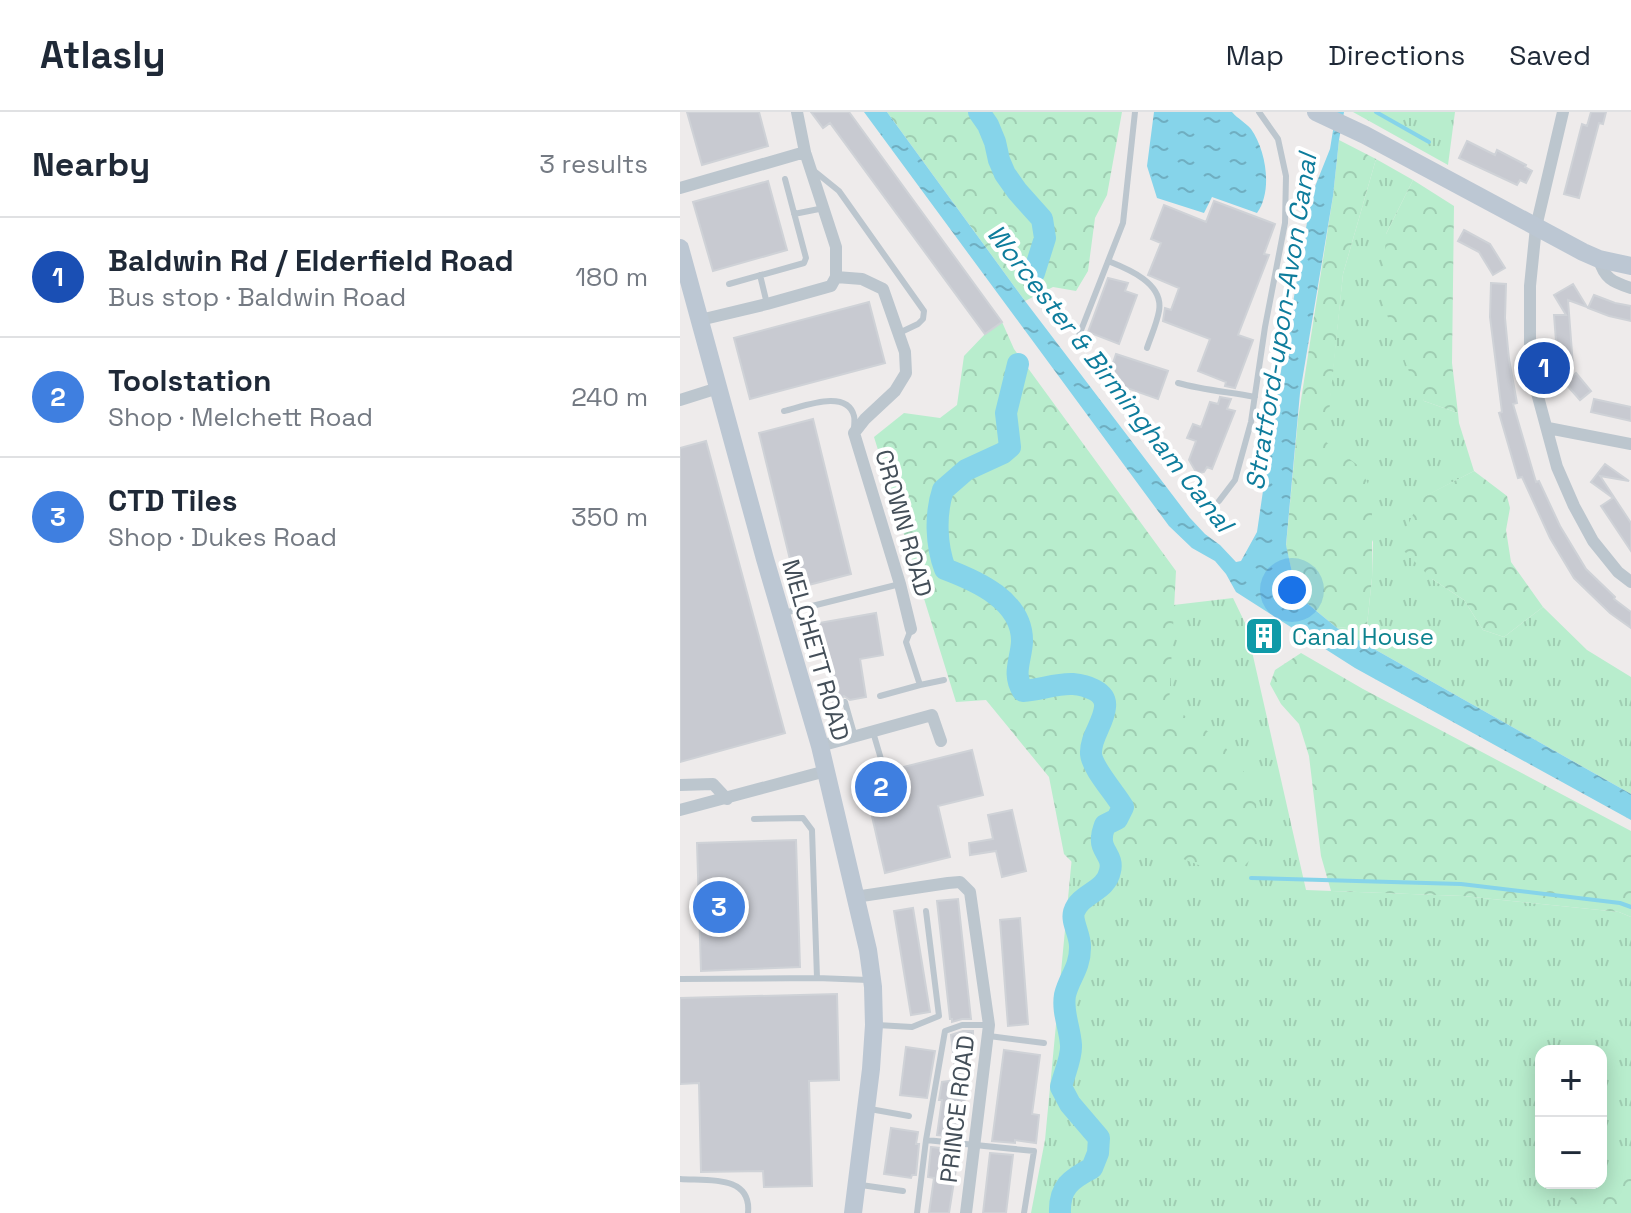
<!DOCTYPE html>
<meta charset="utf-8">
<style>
body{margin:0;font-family:"Space Grotesk",sans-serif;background:#f2f2f3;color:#1f2937}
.controls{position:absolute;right:24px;bottom:24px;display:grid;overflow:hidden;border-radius:16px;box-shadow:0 4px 20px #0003}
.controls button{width:72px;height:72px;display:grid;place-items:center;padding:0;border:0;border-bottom:2px solid #e0e1e3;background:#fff;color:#1f2937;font:40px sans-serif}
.you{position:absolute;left:612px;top:478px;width:28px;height:28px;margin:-20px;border:6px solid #fff;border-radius:50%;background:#1a73e8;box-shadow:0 0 0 12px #1a73e833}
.badge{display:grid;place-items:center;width:52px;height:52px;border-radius:50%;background:#ea580c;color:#fff;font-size:26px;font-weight:700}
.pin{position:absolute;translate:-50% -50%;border:4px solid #fff;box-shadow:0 2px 8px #0006}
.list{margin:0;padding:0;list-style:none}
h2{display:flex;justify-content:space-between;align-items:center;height:104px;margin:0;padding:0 32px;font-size:34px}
h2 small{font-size:26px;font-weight:400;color:#747a83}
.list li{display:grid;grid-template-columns:52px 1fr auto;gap:24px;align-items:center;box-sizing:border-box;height:120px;padding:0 32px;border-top:2px solid #e0e1e3}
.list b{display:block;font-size:30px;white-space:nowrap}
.list p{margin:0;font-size:26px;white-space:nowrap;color:#747a83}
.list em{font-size:26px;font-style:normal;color:#747a83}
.map{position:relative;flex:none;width:951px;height:1101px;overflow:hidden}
header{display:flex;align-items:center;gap:48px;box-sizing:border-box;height:112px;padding:0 40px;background:#fff;border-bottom:2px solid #e0e1e3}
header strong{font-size:38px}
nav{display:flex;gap:44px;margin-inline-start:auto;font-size:28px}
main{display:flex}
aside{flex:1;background:#fff}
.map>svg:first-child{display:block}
.grass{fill:url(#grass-tufts);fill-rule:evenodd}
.forest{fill:url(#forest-crowns)}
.water{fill:url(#water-ripples)}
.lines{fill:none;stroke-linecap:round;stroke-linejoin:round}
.stream{stroke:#86d4ea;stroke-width:4}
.river{stroke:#86d4ea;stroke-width:22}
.building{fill:#c8cad1;stroke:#cfd2d7;stroke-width:2}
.lane{stroke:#bcc6ce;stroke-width:6}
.street{stroke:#bcc6ce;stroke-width:12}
.secondary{stroke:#bcc7d3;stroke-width:18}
.labels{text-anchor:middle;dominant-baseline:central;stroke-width:8;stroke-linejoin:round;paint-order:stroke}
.street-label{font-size:24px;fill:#444f59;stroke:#fff}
.culture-label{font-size:24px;fill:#0d838f;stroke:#fff;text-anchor:start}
.water-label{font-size:26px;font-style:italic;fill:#0d7c9c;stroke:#fff}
</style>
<header>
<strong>Atlasly</strong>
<nav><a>Map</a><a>Directions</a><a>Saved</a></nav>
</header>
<main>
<aside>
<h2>Nearby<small>3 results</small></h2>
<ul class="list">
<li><span class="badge" style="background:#1a4fb4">1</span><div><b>Baldwin Rd / Elderfield Road</b><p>Bus stop · Baldwin Road</p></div><em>180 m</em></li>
<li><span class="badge" style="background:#3f7fe0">2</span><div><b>Toolstation</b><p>Shop · Melchett Road</p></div><em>240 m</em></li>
<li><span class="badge" style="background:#3f7fe0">3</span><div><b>CTD Tiles</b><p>Shop · Dukes Road</p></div><em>350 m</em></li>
</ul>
</aside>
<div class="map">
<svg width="951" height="1101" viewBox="0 0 951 1101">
<defs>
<pattern id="grass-tufts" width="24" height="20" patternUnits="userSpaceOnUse" patternTransform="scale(2)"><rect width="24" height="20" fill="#b8edcd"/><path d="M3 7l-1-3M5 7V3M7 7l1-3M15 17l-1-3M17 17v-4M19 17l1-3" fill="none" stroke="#9fcdb2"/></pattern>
<pattern id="forest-crowns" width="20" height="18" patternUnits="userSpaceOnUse" patternTransform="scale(2)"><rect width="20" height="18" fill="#b8edcd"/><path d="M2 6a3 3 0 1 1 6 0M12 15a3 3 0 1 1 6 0" fill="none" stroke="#9fcdb2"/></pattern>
<pattern id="water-ripples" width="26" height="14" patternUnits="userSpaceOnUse" patternTransform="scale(2)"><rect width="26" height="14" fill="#86d4ea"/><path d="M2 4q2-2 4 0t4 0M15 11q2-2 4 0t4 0" fill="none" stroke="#6faec1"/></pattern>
</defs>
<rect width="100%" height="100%" fill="#eeebeb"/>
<path class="grass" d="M673 0H775L768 53Z
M696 47 733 68 706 122 744 289 778 301 779 311 794 359 742 386 752 467 784 488 803 518 824 525 863 495 907 538 951 565V682L657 516 687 513 692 466 693 430 645 331 663 162Z
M553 486 566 513 626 778 783 784 939 800 951 805V1101H351L365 1028 395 713 434 500ZM861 939H921V1071H861Z"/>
<path class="forest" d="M207 0H442L427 83 415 106 408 159 396 179 373 175 345 189Z
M659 28 696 47 663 162 646 330 679 354 692 380V466L687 513 657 516 617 483 606 434 618 307 653 84Z
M733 68 774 94 772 251 778 301 744 289 730 262 702 190 706 122Z
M322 210 334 237 496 459 489 593 539 627 576 676 577 741 552 766 498 745 465 737 429 764 392 750 384 742 369 665 306 588 276 590 194 325 224 301 260 306 277 293 284 244 305 222Z
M794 359 827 384 830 396 826 418 831 450 863 495 824 525 803 518 784 488 752 467 718 433 741 386Z
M621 541 683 577 951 719V805L939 800 783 784 651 779 641 744 629 644 619 612 601 592 590 572 595 558Z
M951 1058V1101H882L898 1073 921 1071V1068L937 1065Z"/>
<path class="water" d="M184 0H207L345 189 510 406 525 422 540 433 556 450 561 449 577 420 598 276 632 82 650 37 656 0H664L659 28 653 84 620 281 606 433 617 483 657 516 951 682V708L675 556 556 480 546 462 535 449 512 436 489 414Z
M474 0H552C558 7 565 10 571 17 586 38 593 79 577 101L532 85 524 101 477 86 467 54Z"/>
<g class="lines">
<path class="stream" d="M696 0 749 30
M571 766 781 772 940 791 951 795"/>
<path class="river" d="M299 0 308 13 315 30 319 48 325 62 337 79 362 107 365 126 354 161
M338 252 326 301 330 335 323 341 286 358 263 378C255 402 256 433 265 457 297 469 343 489 342 530 341 548 332 562 343 579 360 578 377 571 393 572 405 573 427 579 425 595 424 611 410 625 411 642 412 656 435 681 443 695L437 707 425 713C424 717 422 720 422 725 420 739 434 744 430 759 426 780 400 781 394 800 391 810 401 824 400 836 400 856 389 866 385 883 382 900 390 916 391 933 392 945 384 962 381 975L390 992 419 1026 418 1041 412 1056C391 1067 379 1075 380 1101"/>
</g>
<path class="building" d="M7 0H79L88 34 22 53Z
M131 0H169L322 210 305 222 150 11 143 16Z
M911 0H926L923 12 919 11 899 86 884 82 902 12 907 14Z
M787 29 815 43 817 38 846 53 845 55 852 59 846 71 840 68 837 73 779 46Z
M88 69 107 138 33 159 13 90Z
M534 89 595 112 584 142 589 143 558 223 573 228 555 276 545 274 546 270 518 259 530 227 483 209 485 196 491 198 499 176 468 163 481 131 471 127 484 93 526 110Z
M784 118 810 132 825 156 813 163 799 140 778 129Z
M428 166 448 171 445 179 457 183 439 232 408 220Z
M811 171 826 172 825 206 829 247 837 291 833 292 856 370 859 369 880 414 906 457 935 485 934 487 951 500V516L930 501 894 466 870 426 842 365 838 366 819 301 822 300 810 205Z
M893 172 907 195 888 188 893 254 878 255 874 203H886L874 183Z
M914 183 935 191 951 194V209L929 204 908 196Z
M189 190 205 251 70 287 54 226Z
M436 242 488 259 478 287 427 269Z
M896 261 911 279 900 288 885 271Z
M540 285 551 287 547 297 555 299 532 357 527 355 524 360 520 361 516 360 509 348 516 329 507 326 513 312 521 315 530 290 538 292Z
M914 287 951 295V309L911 300Z
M133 307 171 462 117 476 79 321Z
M26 329 105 621 0 650V336Z
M925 352 949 369 920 364 951 411V439L921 394 933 386 911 370Z
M196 501 203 543 180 547 186 585 170 588 164 584 159 590 153 591 139 511Z
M292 638 303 683 258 694 270 745 205 761 183 665Z
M332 698 346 759 322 765 316 739 290 743 289 731 313 727 308 703Z
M116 728 120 855 21 859 17 731Z
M278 787 291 907H282L272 910V907H270L257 789Z
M233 796 250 900 231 903 214 799Z
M340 806 348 912 328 914 320 808Z
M157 882 159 968 129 969 132 1074 84 1075 83 1059 21 1060 19 971 0 972V886Z
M283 919H293V922L280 1025 257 1023 262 988H259L262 970 276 968 271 923Z
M226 935 255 939 247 986 220 983Z
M324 938 360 943 352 1002 359 1003 356 1031 335 1028V1031L312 1029Z
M211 1016 238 1020 236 1032H239L236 1063H232L231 1066 204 1062Z
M251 1035 279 1038 269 1101H249L254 1066 248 1065Z
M310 1041 333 1043 326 1101H303Z"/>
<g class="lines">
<path class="lane" d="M133 58 159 79 244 199 243 207 238 212 219 221
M114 102 144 96
M428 149C448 157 484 171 479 199 477 211 471 224 467 236
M80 163 87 192
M49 172 124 151 126 146 105 67
M398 226 443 111 455 0
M498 271C523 278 549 280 575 285
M104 299C122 295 167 276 174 304 175 308 174 313 174 317
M539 389 555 368 571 310 585 215 605 111 606 64 598 27 579 0
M104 501 220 472
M240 573 264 568
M200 584 240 573 226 530 231 517
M165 590 175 625
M193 620 201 647
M74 707 123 706 132 718 137 866 188 868
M0 867 137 866
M197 913 232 915 259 904 246 799
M309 924 364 931
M190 997 229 1004
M246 1028 354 1039 344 1101
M0 1067C26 1069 72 1062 68 1101
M181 1073 223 1079
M237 1101 246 1028 265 919 282 913H308"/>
<path class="street" d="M117 0 125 40 156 135V165L182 167 203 177 225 240 226 261 215 279 185 307 174 321 220 472 231 517
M883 0 856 115 850 174V240L857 281 877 355 894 394 913 429 938 460 951 470
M0 76 125 40
M919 147C924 166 932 170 951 176
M20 208 87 192 151 174 156 165
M0 288 38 276
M868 316 951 332
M140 634 252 603 261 629
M0 673 33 672 47 687
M0 698 146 659
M175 785 268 771 280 770 290 780 309 913 286 1101"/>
<path class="secondary" d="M636 0 685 23 903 140 919 147 951 154
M0 136 85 447 140 634 188 838 193 875 194 913 191 957 173 1101"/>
</g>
<defs>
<g id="building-square" transform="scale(2)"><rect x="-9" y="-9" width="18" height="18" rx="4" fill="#0f9aa8" stroke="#fff"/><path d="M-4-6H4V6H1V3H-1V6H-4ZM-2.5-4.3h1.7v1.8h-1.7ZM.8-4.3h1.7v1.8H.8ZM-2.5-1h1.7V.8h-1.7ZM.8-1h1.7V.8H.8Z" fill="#fff"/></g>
</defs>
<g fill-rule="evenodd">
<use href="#building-square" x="584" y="524"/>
</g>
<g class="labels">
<g class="street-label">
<text transform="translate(224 411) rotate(74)">CROWN ROAD</text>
<text transform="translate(136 538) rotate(74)">MELCHETT ROAD</text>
<text transform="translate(277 997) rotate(-83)">PRINCE ROAD</text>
</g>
<g class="culture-label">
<text x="612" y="524">Canal House</text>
</g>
<g class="water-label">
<text transform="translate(601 210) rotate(-81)">Stratford-upon-Avon Canal</text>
<text transform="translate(430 266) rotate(52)">Worcester &amp; Birmingham Canal</text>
</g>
</g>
</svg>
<div class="controls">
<button>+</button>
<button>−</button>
</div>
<div class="you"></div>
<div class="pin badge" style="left:864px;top:256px;background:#1a4fb4">1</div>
<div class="pin badge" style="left:201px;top:675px;background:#3f7fe0">2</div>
<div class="pin badge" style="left:39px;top:795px;background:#3f7fe0">3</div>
</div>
</main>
